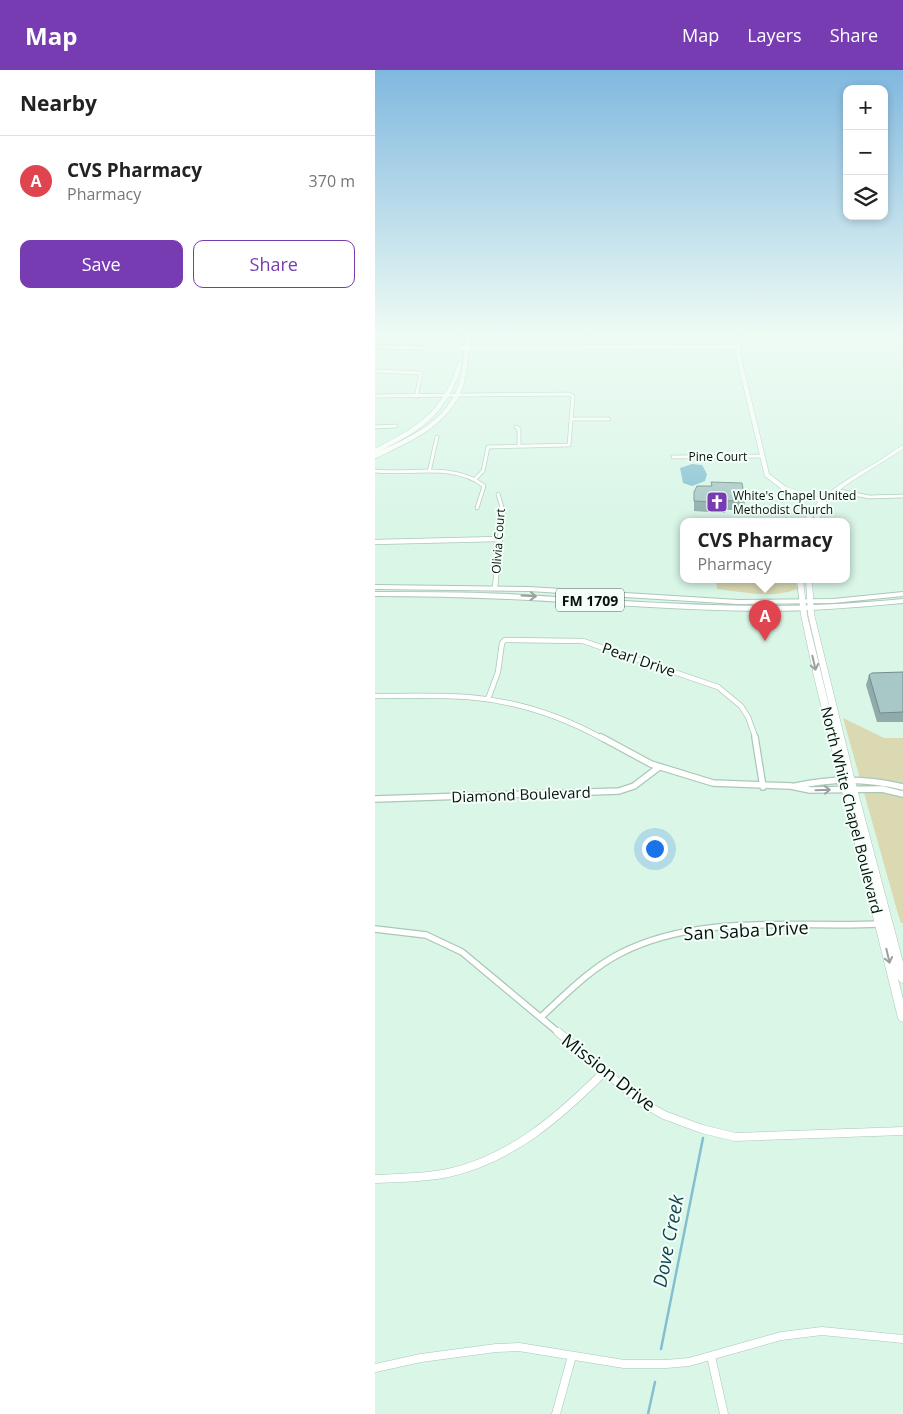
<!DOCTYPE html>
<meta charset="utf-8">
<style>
body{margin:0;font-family:"Open Sans",sans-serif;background:#f2f2f2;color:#222}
.controls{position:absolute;right:15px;top:15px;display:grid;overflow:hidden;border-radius:10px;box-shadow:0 2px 8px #0003}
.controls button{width:45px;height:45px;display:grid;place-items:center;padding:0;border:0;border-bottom:1px solid #e0e0e0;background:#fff;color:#222;font:25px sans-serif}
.you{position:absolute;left:279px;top:778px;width:18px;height:18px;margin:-12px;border:4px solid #fff;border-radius:50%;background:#1a73e8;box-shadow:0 0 0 8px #1a73e833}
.badge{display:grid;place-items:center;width:32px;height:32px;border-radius:50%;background:#773cb2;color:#fff;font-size:16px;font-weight:700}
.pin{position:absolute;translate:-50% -41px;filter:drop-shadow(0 1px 2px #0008)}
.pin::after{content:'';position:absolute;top:26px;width:18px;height:15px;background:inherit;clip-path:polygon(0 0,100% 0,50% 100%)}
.popup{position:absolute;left:305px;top:448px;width:170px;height:65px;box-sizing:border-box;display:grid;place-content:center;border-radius:10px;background:#fff;filter:drop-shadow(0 1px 4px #0005);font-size:16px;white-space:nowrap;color:#767676}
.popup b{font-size:19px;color:#222}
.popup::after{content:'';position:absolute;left:50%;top:100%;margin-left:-10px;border:10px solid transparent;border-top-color:#fff}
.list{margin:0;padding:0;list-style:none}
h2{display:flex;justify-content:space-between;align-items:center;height:65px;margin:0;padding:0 20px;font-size:21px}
h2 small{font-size:16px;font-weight:400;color:#767676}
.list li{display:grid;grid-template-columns:32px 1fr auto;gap:15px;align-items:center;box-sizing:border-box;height:90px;padding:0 20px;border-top:1px solid #e0e0e0}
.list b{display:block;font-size:19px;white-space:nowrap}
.list p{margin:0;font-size:16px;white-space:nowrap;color:#767676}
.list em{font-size:16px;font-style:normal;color:#767676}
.actions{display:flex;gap:10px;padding:15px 20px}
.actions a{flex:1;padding:11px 0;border:1px solid #773cb2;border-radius:10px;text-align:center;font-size:18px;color:#773cb2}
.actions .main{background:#773cb2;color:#fff}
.icon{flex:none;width:28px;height:28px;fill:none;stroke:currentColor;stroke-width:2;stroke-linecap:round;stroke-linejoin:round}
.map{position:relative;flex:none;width:528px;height:1344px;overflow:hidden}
header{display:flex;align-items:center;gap:30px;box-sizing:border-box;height:70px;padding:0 25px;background:#773cb2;color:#fff}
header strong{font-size:24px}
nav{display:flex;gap:28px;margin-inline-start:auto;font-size:18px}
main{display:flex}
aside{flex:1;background:#fff}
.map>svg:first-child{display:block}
.green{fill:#dad9b2}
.water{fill:#84bfd1}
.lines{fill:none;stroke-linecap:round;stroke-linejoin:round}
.stream{stroke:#84bfd1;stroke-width:2.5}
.minor-far3-casing{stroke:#abc7b8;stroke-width:4.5}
.minor-far2-casing{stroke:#abc7b8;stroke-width:6}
.minor-far1-casing{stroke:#abc7b8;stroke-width:8}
.minor-casing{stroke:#abc7b8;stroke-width:9}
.tertiary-casing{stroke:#abc7b8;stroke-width:5.5}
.secondary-casing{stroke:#abc7b8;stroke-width:1}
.primary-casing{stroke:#abc7b8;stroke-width:2}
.minor-far3{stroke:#fff;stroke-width:3}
.minor-far2{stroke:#fff;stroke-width:4.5}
.minor-far1{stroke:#fff;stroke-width:5.5}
.minor{stroke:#fff;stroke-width:8}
.tertiary{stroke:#fff;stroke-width:4.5}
.secondary{fill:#fff;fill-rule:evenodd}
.primary{fill:#fff;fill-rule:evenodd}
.wall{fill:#90acaa}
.building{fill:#a7c8c6;stroke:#758c8b}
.oneway{stroke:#9ca09e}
.labels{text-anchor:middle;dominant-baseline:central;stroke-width:4;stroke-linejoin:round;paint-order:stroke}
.far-street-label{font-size:12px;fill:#08120d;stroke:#f3fff8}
.far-poi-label{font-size:12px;fill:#08120d;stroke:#f3fff8;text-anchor:start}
.shield{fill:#f3fff8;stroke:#4e5954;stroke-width:1}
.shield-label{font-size:14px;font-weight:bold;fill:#08120d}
.street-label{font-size:15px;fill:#08120d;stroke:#f3fff8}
.near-street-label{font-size:18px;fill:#08120d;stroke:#f3fff8}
.near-water-label{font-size:19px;font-style:italic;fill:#124653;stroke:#f3fff8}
</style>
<header>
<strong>Map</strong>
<nav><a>Map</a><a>Layers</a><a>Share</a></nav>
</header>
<main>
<aside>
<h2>Nearby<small></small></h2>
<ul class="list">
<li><span class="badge" style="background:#e0444e">A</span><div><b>CVS Pharmacy</b><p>Pharmacy</p></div><em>370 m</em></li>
</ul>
<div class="actions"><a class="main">Save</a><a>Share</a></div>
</aside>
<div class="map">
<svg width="528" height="1344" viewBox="0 0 528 1344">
<rect width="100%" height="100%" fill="#d9f6e7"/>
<path class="green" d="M341 510H420L422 519C397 529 368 522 342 519Z
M468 648 509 668H528V853H526L523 844Z"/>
<path class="water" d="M317 394 327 395 332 404 330 411 317 416 308 413 305 398Z"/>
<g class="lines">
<path class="stream" d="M286 1279 328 1068
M273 1344 280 1312"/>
<g class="minor-far3-casing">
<path id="minor-far3" d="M90 265H129
M209 265V277
M362 265 364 277
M0 277 50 278 54 265
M0 301 46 303 41 327
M0 326 194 324 198 326 194 375 113 377 108 401 100 409
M196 349H234
M0 357 21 356
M141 357 144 359V376
M298 387 388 386
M0 401C35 405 79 392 109 416L102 438
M54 402 62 367
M460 420 494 427 528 426
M123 424 128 441"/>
</g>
<g class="minor-far2-casing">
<path id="minor-far2" d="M0 472 124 469
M120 517 128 440
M0 626C31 626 62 625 93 627 140 631 187 646 228 669
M113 629 123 602 127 573 130 570 208 571 343 617 366 636 373 647 381 669"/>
</g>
<g class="minor-far1-casing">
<path id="minor-far1" d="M226 667 276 694 338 713 416 716 435 720 507 719 528 724
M380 667 388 717
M421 716C457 708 492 708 528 717
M0 729 244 721 259 716 284 697
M0 859 51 865 87 882 184 963
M166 947C191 924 216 898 246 883 325 843 420 858 505 854"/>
</g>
<g class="minor-casing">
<path id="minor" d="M183 962 266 1032 289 1045 327 1059 360 1067 528 1061
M0 1109C24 1108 49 1108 73 1103 136 1089 184 1047 229 1002
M336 1286 349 1344
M0 1298 46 1288 121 1278 144 1277 249 1294H291L314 1292 406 1266 447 1261 528 1269
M181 1344 197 1286"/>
</g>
<g class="tertiary-casing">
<path id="tertiary" d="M87 278 364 277 363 284 392 405 410 419 448 431
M0 381C44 359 71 343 85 293
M0 386C33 370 71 355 85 318 91 302 91 282 93 265"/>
</g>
<g class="secondary-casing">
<path id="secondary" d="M528 375V379L477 411 452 429 451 431V437L442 452H436L445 437 434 452H428C445 423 474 409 502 392 511 387 519 380 528 375Z
M422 510H428L432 545 462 669 433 544 431 510H437L439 544 480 711 528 892V913L525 912 523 909 504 833 528 929V952L525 951 523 948 440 611 426 545Z"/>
</g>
<g class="primary-casing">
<path id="primary" d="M0 515 154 517 363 530 458 529 528 522V526L458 533 363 534 154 521 0 519Z
M0 522C44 522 89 522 133 524 220 529 308 536 395 536 440 536 484 533 528 529V533C484 537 440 541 395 541 308 541 220 533 133 529 89 527 44 526 0 526Z"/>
</g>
<use href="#minor-far3" class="minor-far3"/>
<use href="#minor-far2" class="minor-far2"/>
<use href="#minor-far1" class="minor-far1"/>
<use href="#minor" class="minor"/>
<use href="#tertiary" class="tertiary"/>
<use href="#secondary" class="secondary"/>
<use href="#primary" class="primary"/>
</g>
<path class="wall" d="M336 412 370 430 369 440H351L350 443 319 441V422L336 416Z
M528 602V652H502L491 615 494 605Z"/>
<path class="building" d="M336 412 367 413 370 430 351 431V433L319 431V422L322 416H337Z
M528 602V642L505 643 494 605 497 603Z"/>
<defs><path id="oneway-shaft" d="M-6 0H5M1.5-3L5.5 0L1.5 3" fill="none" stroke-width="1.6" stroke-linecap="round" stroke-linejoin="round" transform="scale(1.25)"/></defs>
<g class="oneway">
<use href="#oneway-shaft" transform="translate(154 526) rotate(3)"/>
<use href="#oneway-shaft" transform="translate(439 593) rotate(77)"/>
<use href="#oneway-shaft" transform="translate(448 720) rotate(-2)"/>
<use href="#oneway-shaft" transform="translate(513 886) rotate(77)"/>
</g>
<linearGradient id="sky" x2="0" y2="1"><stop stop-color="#80b8df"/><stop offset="0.58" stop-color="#eefbf4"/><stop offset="1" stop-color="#eefbf4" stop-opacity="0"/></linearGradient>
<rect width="528" height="453" fill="url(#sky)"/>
<defs>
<g id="church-square" transform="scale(1.125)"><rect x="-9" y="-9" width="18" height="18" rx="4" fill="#773cb2" stroke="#f3fff8"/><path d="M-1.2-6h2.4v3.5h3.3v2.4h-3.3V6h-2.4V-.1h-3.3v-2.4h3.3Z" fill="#fff"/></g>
</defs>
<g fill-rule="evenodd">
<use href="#church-square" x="342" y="432"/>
</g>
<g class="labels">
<g class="far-street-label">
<text x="343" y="386">Pine Court</text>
<text transform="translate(123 471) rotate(-86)">Olivia Court</text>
</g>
<g class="far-poi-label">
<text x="358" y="425">White's Chapel United<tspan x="358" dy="14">Methodist Church</tspan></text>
</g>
<rect class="shield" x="181" y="518.5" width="68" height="23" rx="4"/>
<g class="shield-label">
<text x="215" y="530">FM 1709</text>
</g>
<g class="street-label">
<text transform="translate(264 589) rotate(19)">Pearl Drive</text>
<text transform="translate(146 724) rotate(-2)">Diamond Boulevard</text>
<text transform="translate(477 740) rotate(76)">North White Chapel Boulevard</text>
</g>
<g class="near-street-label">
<text transform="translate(371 860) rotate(-3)">San Saba Drive</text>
<text transform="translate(234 1002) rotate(38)">Mission Drive</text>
</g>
<g class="near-water-label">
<text transform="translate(293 1171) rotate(-79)">Dove Creek</text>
</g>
</g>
</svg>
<div class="controls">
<button>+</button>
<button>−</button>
<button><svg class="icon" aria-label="layers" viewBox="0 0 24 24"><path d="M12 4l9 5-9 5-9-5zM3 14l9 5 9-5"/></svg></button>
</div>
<div class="you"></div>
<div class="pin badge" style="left:390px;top:571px;background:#e0444e">A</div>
<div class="popup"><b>CVS Pharmacy</b>Pharmacy</div>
</div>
</main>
